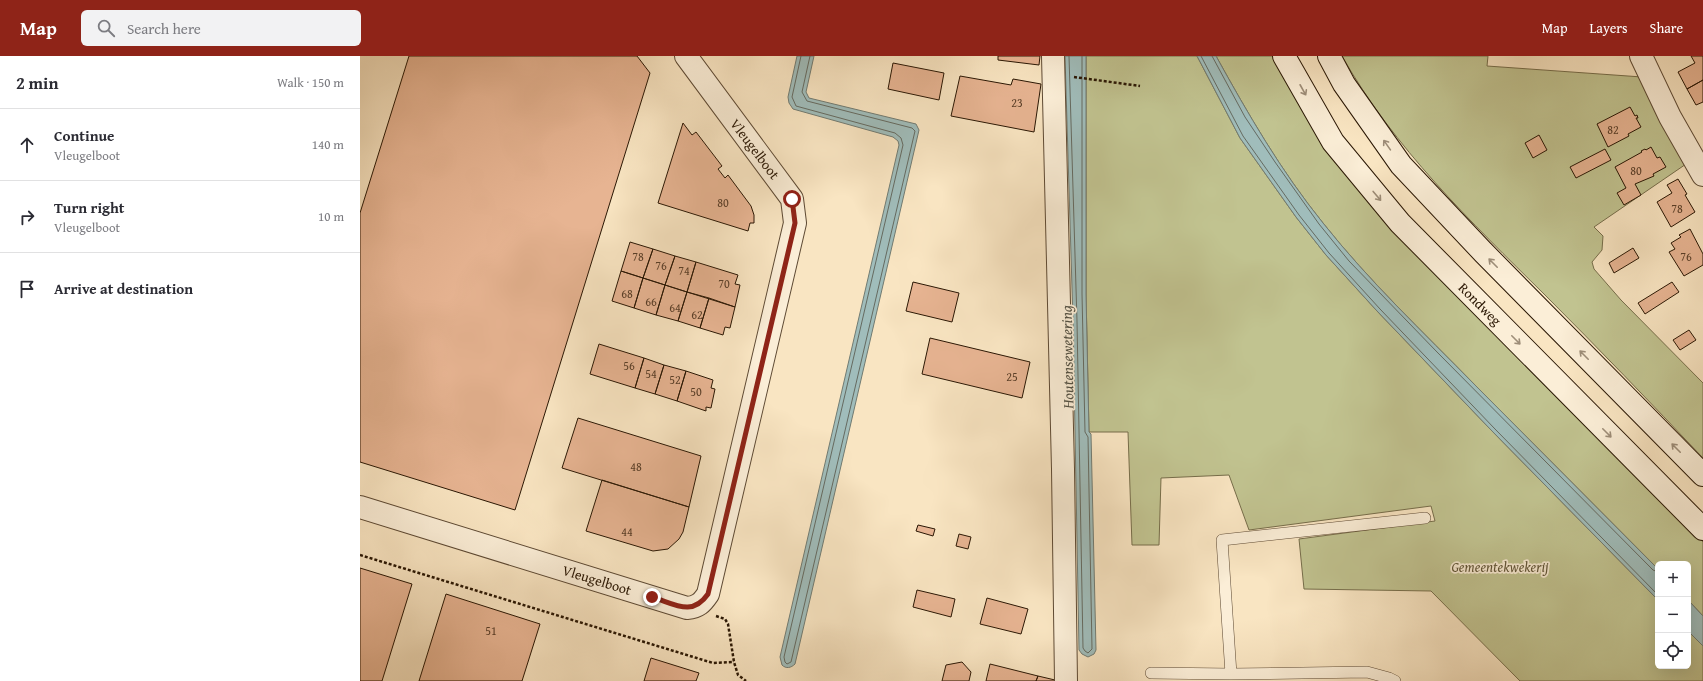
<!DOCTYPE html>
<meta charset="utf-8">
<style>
body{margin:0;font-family:"Gentium Book Plus",serif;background:#f2f2f3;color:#2b2b33}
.controls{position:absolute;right:12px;bottom:12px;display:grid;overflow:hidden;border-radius:6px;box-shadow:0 4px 16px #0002}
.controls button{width:36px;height:36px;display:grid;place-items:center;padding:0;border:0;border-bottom:1px solid #e1e1e2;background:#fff;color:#2b2b33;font:20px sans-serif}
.stop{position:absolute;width:12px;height:12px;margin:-9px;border:3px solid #8f2418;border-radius:50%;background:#fff}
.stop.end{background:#8f2418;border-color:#fff;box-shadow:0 1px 4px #0008}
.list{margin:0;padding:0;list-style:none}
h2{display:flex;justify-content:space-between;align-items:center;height:52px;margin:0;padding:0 16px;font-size:17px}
h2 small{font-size:13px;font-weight:400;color:#7c7c81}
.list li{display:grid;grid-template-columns:26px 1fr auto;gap:12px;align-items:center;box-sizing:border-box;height:72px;padding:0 16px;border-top:1px solid #e1e1e2}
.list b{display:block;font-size:15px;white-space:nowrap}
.list p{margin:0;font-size:13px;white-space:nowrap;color:#7c7c81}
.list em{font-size:13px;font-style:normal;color:#7c7c81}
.icon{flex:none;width:22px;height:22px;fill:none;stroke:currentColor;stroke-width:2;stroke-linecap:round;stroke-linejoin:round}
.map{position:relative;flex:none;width:1343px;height:625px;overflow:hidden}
header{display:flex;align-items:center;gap:24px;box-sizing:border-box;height:56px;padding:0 20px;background:#8f2418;color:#fff}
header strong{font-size:19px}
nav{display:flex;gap:22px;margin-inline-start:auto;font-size:14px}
.search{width:280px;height:36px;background:#f2f2f3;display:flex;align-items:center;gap:10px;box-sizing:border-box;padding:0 14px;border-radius:6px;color:#7c7c81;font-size:15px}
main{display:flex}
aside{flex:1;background:#fff}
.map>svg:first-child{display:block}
.green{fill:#c1c390;stroke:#766d4a}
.water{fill:#a0bdbb;stroke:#717b72}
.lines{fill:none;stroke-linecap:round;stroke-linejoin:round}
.shore{stroke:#656a60;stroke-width:1}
.building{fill:#e7b492;stroke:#2a1704}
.lane-casing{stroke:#5e4a34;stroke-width:12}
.street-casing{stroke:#5e4a34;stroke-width:24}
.secondary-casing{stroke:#2a1704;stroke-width:24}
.path{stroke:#2a1704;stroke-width:2.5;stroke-dasharray:3 2;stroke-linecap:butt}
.lane{stroke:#fbeed7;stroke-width:11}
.street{stroke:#fbeed7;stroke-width:22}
.secondary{stroke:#fbeed7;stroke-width:22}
.oneway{stroke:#9d8d78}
.route{stroke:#8f2418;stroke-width:5}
.labels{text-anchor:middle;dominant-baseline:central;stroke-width:3.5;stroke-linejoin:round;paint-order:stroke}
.number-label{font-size:12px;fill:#593e28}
.street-label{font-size:14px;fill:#2a1704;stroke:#fbeed7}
.park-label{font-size:14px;font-style:italic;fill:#5f5335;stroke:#fbeed7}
.water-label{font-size:15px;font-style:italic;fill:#535144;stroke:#fbeed7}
</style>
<header>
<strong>Map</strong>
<div class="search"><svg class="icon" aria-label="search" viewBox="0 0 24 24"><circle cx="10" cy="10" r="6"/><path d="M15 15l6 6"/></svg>Search here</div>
<nav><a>Map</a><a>Layers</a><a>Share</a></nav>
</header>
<main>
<aside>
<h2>2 min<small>Walk · 150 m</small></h2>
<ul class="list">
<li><svg class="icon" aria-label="ahead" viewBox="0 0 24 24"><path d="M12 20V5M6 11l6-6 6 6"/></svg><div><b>Continue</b><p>Vleugelboot</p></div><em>140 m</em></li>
<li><svg class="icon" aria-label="right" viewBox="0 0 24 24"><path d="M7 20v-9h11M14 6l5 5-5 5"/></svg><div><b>Turn right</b><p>Vleugelboot</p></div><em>10 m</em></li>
<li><svg class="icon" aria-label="arrive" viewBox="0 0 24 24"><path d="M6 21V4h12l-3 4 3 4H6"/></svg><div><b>Arrive at destination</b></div></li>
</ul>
</aside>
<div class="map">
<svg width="1343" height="625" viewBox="0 0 1343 625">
<rect width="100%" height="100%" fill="#f9e5c2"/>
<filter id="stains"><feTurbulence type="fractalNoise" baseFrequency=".005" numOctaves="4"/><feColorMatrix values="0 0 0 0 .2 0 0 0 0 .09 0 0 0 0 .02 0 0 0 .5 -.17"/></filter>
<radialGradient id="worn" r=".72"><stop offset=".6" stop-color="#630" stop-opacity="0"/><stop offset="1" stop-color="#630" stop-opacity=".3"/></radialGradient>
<path class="green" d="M726 0H837L880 82 936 161 966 199 1017 255 1132 375 1298 544V610H1328V575L1343 590V625H1160L1071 535 944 533 939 483 1075 465 1071 450 889 474 869 419 801 422 799 489H772L768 376H729L726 238Z
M856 0H914L1188 329 1343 486V560L1328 544V508H1298V513C1237 452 1176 390 1115 329 1063 276 1009 225 963 167 921 115 888 58 856 0Z
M982 0H1128L1127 10 1282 21 1329 106 1234 171 1243 180 1242 194 1232 206 1234 213 1261 244 1343 327V402C1291 347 1238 292 1185 239 1110 165 1034 92 982 0Z"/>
<path class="water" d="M437 0H454L446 36 449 42 556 68 559 74 435 608C431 612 426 613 422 609L420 601 539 89 538 85 533 81 433 53 429 47 428 41Z
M705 0H726V238L729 376 731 378 736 594 734 598 728 601 722 598 719 594 713 265Z
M837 0H856C888 58 921 115 963 167 1009 225 1063 276 1115 329 1176 390 1237 452 1298 513V544L1132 375 1017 255 966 199 936 161 880 82Z
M1328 544 1343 560V590L1328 575Z"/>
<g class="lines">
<path class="shore" d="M441 0 432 41 436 50 535 77 541 82 543 89 424 601 425 606 427 608 431 606 555 75 552 72 447 45 442 36 450 0
M709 0 717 265 723 592 725 595 728 597 732 593 728 381 725 376 722 238V0
M841 0 883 80 939 159 969 197 1020 253 1135 373 1298 539
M852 0 885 61 915 106 959 168 989 205 1077 296 1293 514 1298 516"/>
</g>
<path class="building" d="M49 0H277L290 17 155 454 0 406V157Z
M638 0H680L679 9 638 4Z
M1331 0H1343V24L1327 33 1318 16 1335 7Z
M533 7 584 17 579 44 528 33Z
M600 20 651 29 653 23 681 28 674 76 591 60Z
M1343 24V46L1336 49 1327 33Z
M1270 51 1275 60 1277 59 1278 62H1276L1281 71 1268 78 1269 80 1248 91 1237 68Z
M323 67 332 79 336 76 362 110 358 113 365 122 368 119 391 150 394 159V167H390L388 175 298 147Z
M1179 79 1187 94 1173 102 1165 87Z
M1291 91 1297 102 1300 101 1306 111 1293 118 1294 120 1275 128 1281 139 1264 149 1257 137 1266 132 1255 111 1282 96 1281 95 1285 93 1286 94Z
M1245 93 1251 104 1216 122 1210 111Z
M1318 123 1327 138 1325 139 1335 156 1311 171 1297 146 1312 137 1307 129Z
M1330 173 1343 198V209L1324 220 1309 196 1315 193 1311 187 1321 181 1319 179Z
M270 186 293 193 283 222 261 215Z
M1273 192 1279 202 1254 217 1249 207Z
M293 193 315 200 305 229 283 222Z
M315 200 336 206 327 236 305 229Z
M336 206 378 219 375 228 380 229 375 251 327 236Z
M261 215 283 222 274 252 252 245Z
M283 222 305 229 296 259 274 252Z
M553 226 599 237 592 266 546 255Z
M1312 226 1319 236 1285 258 1278 247Z
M305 229 327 236 318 265 296 259Z
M327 236 349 242 340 272 318 265Z
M349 242 375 251 370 272 365 271 363 279 340 272Z
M1329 274 1336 284 1320 294 1313 284Z
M570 282 670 306 662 342 562 318Z
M239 288 284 302 275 332 230 318Z
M284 302 304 309 295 338 275 332Z
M304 309 326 315 317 345 295 338Z
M326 315 353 324 351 332 355 333 351 352 346 351V355L317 345Z
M218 362 341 400 329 451 202 412Z
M242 424 329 451 323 476 319 483 308 493 293 495 226 475Z
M558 469 575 473 573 480 556 475Z
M599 478 611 481 608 493 596 490Z
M0 512 52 528 22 625H0Z
M557 534 595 543 591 561 553 551Z
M86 538 180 568 162 625H59Z
M627 542 668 553 661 578 620 568Z
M291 602 339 617 336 625H284Z
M602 606 611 616 609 625H582L586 609Z
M630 608 678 620 676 625H626Z
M678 620 695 624V625H676Z"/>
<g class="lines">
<g class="lane-casing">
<path id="lane" d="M791 617 871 618 1007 616 1029 622 1035 625
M871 618 862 484 1065 462"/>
</g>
<g class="street-casing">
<path id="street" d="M693 0 703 413 706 625
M1281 0 1310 61 1343 119
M0 451 327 552C338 551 342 547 348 538L435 167 432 143 326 0"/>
</g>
<g class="secondary-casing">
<path id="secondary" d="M924 0 973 86 1040 167 1343 473
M969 0 984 28 1041 109 1123 196 1343 419"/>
</g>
<path class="path" d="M714 21 780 30
M0 499 353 607 374 606
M356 560 365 563 368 568 374 606 378 619 386 625"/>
<use href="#lane" class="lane"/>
<use href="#street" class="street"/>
<use href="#secondary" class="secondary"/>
</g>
<defs><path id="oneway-shaft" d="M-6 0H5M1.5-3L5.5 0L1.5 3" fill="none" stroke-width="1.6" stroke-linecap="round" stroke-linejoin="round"/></defs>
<g class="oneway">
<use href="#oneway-shaft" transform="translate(943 34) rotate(61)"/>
<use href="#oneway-shaft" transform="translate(1027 89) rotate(-125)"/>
<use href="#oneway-shaft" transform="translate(1017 140) rotate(50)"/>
<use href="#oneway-shaft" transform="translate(1133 207) rotate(-135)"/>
<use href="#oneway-shaft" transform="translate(1156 284) rotate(45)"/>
<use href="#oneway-shaft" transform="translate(1224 299) rotate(-135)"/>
<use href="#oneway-shaft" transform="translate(1247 377) rotate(45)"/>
<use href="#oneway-shaft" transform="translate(1316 392) rotate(-135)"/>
</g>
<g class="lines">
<path class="route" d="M292 541C315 548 332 561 348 538L435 167 432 143"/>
</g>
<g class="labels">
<g class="number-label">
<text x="657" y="46">23</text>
<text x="1253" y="73">82</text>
<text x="1276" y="114">80</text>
<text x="363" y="146">80</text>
<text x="1317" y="152">78</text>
<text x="278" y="200">78</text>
<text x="1326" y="200">76</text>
<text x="301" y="209">76</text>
<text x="324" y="214">74</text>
<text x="364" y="227">70</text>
<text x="267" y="237">68</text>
<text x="291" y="245">66</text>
<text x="315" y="251">64</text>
<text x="337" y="258">62</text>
<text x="269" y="309">56</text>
<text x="291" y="317">54</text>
<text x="652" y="320">25</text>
<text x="315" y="323">52</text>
<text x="336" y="335">50</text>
<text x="276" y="410">48</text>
<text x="267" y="475">44</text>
<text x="131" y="574">51</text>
</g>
<g class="street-label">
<text transform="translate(395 93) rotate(53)">Vleugelboot</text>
<text transform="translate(1120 248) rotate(45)">Rondweg</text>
<text transform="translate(237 524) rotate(17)">Vleugelboot</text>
</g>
<g class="park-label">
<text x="1140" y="511">Gemeentekwekerij</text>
</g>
<g class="water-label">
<text transform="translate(707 301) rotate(-91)">Houtensewetering</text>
</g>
</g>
<rect width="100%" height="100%" filter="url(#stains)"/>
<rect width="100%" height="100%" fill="url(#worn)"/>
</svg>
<div class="controls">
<button>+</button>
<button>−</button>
<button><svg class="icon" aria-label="locate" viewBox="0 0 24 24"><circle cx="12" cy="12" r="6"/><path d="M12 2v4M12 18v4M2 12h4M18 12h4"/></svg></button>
</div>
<div class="stop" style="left:432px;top:143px"></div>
<div class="stop end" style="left:292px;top:541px"></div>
</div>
</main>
